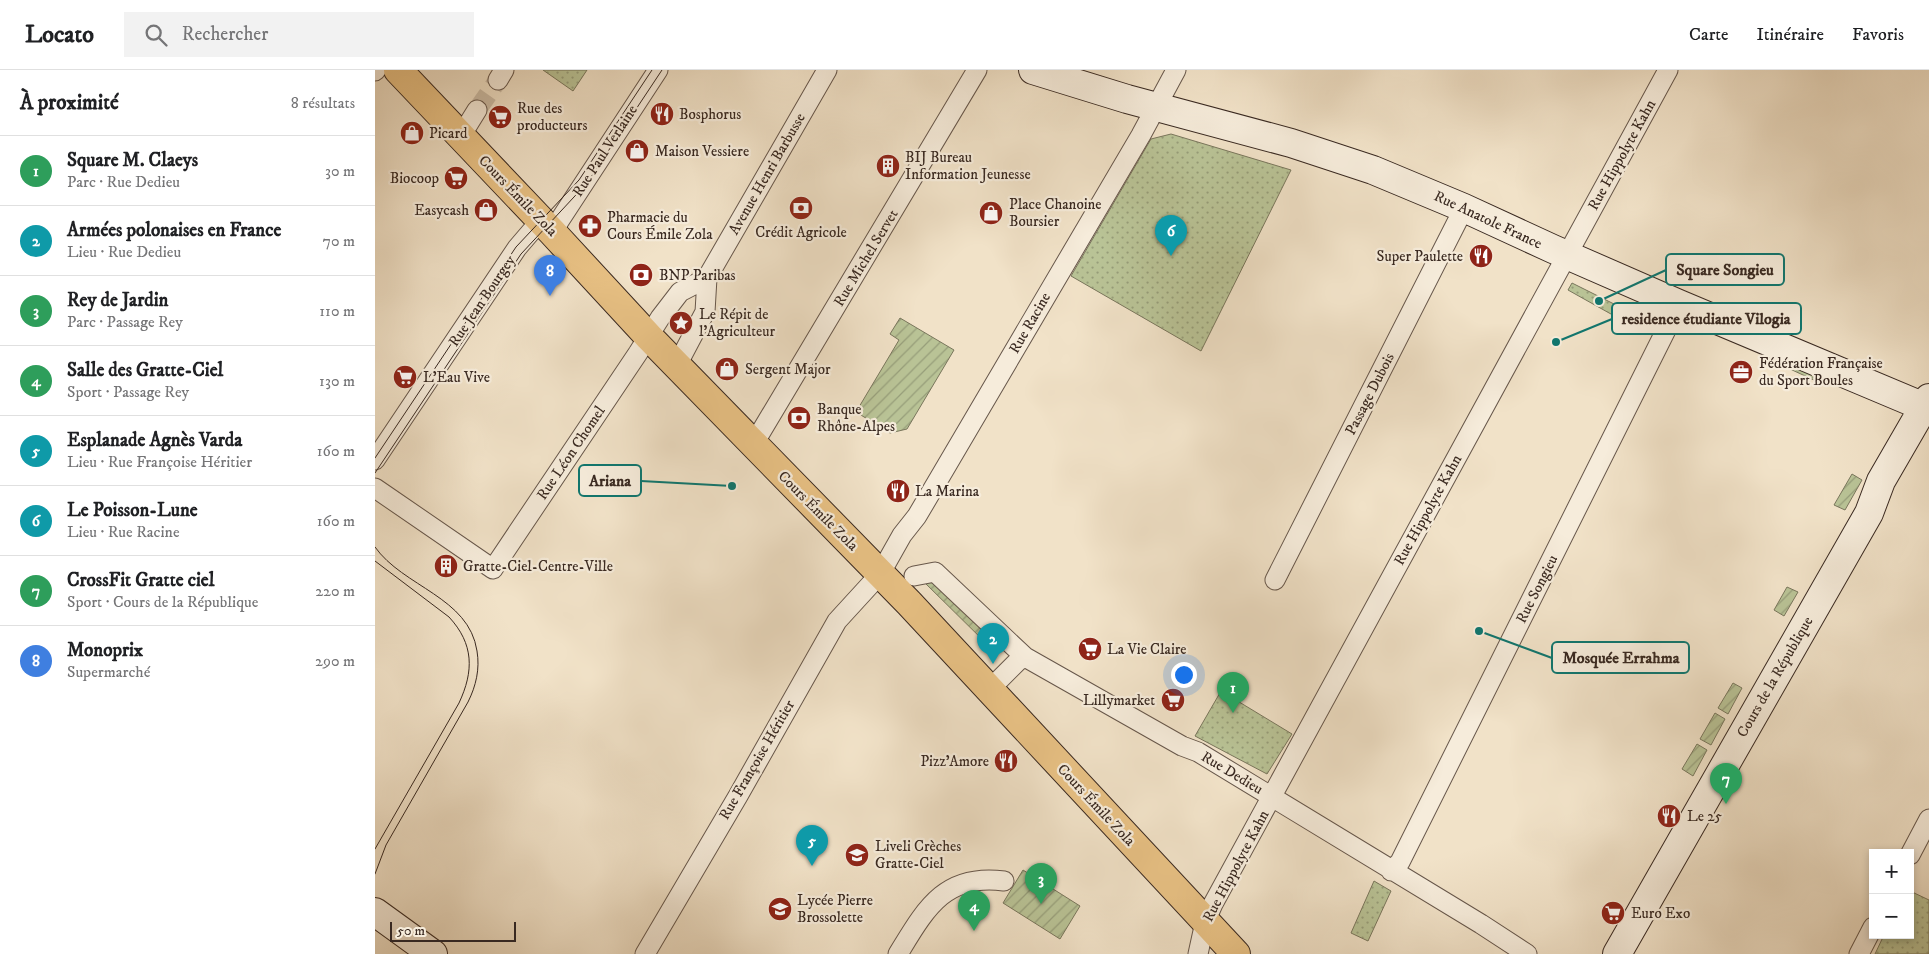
<!DOCTYPE html>
<html lang="fr">
<meta charset="utf-8">
<style>
body{margin:0;font-family:"IM FELL DW Pica",serif;background:#f2f2f2;color:#202124}
.controls{position:absolute;right:15px;bottom:15px;display:grid;overflow:hidden;border-radius:0px;box-shadow:0 2px 8px #0003}
.controls button{width:45px;height:45px;display:grid;place-items:center;padding:0;border:0;border-bottom:1px solid #e0e0e0;background:#fff;color:#202124;font:25px sans-serif}
.scale{position:absolute;left:15px;bottom:12px;width:126px;box-sizing:border-box;padding-left:5px;border:2px solid #392921;border-top:0;font-size:14px;line-height:18px;white-space:nowrap;color:#392921;-webkit-text-stroke:4px #f6ecdb;paint-order:stroke}
.you{position:absolute;left:808px;top:604px;width:18px;height:18px;margin:-12px;border:4px solid #fff;border-radius:50%;background:#1a73e8;box-shadow:0 0 0 8px #1a73e833}
.badge{display:grid;place-items:center;width:32px;height:32px;border-radius:50%;background:#8f2418;color:#fff;font-size:16px;font-weight:700}
.pin{position:absolute;translate:-50% -41px;filter:drop-shadow(0 1px 2px #0008)}
.pin::after{content:'';position:absolute;top:26px;width:18px;height:15px;background:inherit;clip-path:polygon(0 0,100% 0,50% 100%)}
.list{margin:0;padding:0;list-style:none}
h2{display:flex;justify-content:space-between;align-items:center;height:65px;margin:0;padding:0 20px;font-size:21px}
h2 small{font-size:16px;font-weight:400;color:#757577}
.list li{display:grid;grid-template-columns:32px 1fr auto;gap:15px;align-items:center;box-sizing:border-box;height:70px;padding:0 20px;border-top:1px solid #e0e0e0}
.list b{display:block;font-size:19px;white-space:nowrap}
.list p{margin:0;font-size:16px;white-space:nowrap;color:#757577}
.list em{font-size:16px;font-style:normal;color:#757577}
.icon{flex:none;width:28px;height:28px;fill:none;stroke:currentColor;stroke-width:2;stroke-linecap:round;stroke-linejoin:round}
.map{position:relative;flex:none;width:1554px;height:884px;overflow:hidden}
header{display:flex;align-items:center;gap:30px;box-sizing:border-box;height:70px;padding:0 25px;background:#fff;border-bottom:1px solid #e0e0e0}
header strong{font-size:24px}
nav{display:flex;gap:28px;margin-inline-start:auto;font-size:18px}
.search{width:350px;height:45px;background:#f2f2f2;display:flex;align-items:center;gap:12px;box-sizing:border-box;padding:0 18px;border-radius:0px;color:#757577;font-size:19px}
main{display:flex}
aside{flex:1;background:#fff}
.map>svg:first-child{display:block}
.grass{fill:url(#grass-dots);stroke:#79765c}
.garden{fill:url(#garden-furrows);stroke:#79765c}
.lines{fill:none;stroke-linecap:round;stroke-linejoin:round}
.street-tunnel{stroke:#ccbda7;stroke-width:19;stroke-dasharray:19 9;stroke-linecap:butt}
.street-casing{stroke:#67574b;stroke-width:21}
.secondary-casing{stroke:#392921;stroke-width:30}
.primary-casing{stroke:#392921;stroke-width:30}
.street{stroke:#f6ecdb;stroke-width:19}
.secondary{stroke:#f6ecdb;stroke-width:28}
.primary{stroke:#e8c184;stroke-width:28}
.tram{stroke:#392921;stroke-width:1}
.labels{text-anchor:middle;dominant-baseline:central;stroke-width:4.5;stroke-linejoin:round;paint-order:stroke}
.poi-label{font-size:15px;fill:#392921;stroke:#f6ecdb;text-anchor:start}
.street-label{font-size:15px;fill:#392921;stroke:#f6ecdb}
.leader{fill:none;stroke:#0f766e;stroke-width:2}
.callout-dot{fill:#0f766e;stroke:#f6ecdb;stroke-width:2}
.callout{fill:#f6ecdb;stroke:#0f766e;stroke-width:2}
.callout-label{font-size:16px;text-anchor:middle;font-weight:bold;fill:#392921}
</style>
<header>
<strong>Locato</strong>
<div class="search"><svg class="icon" aria-label="search" viewBox="0 0 24 24"><circle cx="10" cy="10" r="6"/><path d="M15 15l6 6"/></svg>Rechercher</div>
<nav><a>Carte</a><a>Itinéraire</a><a>Favoris</a></nav>
</header>
<main>
<aside>
<h2>À proximité<small>8 résultats</small></h2>
<ul class="list">
<li><span class="badge" style="background:#2e9e5b">1</span><div><b>Square M. Claeys</b><p>Parc · Rue Dedieu</p></div><em>30 m</em></li>
<li><span class="badge" style="background:#0f9aa8">2</span><div><b>Armées polonaises en France</b><p>Lieu · Rue Dedieu</p></div><em>70 m</em></li>
<li><span class="badge" style="background:#2e9e5b">3</span><div><b>Rey de Jardin</b><p>Parc · Passage Rey</p></div><em>110 m</em></li>
<li><span class="badge" style="background:#2e9e5b">4</span><div><b>Salle des Gratte-Ciel</b><p>Sport · Passage Rey</p></div><em>130 m</em></li>
<li><span class="badge" style="background:#0f9aa8">5</span><div><b>Esplanade Agnès Varda</b><p>Lieu · Rue Françoise Héritier</p></div><em>160 m</em></li>
<li><span class="badge" style="background:#0f9aa8">6</span><div><b>Le Poisson-Lune</b><p>Lieu · Rue Racine</p></div><em>160 m</em></li>
<li><span class="badge" style="background:#2e9e5b">7</span><div><b>CrossFit Gratte ciel</b><p>Sport · Cours de la République</p></div><em>220 m</em></li>
<li><span class="badge" style="background:#3f7fe0">8</span><div><b>Monoprix</b><p>Supermarché</p></div><em>290 m</em></li>
</ul>
</aside>
<div class="map">
<svg width="1554" height="884" viewBox="0 0 1554 884">
<defs>
<pattern id="grass-dots" width="8" height="8" patternUnits="userSpaceOnUse" patternTransform="scale(1.25)"><rect width="8" height="8" fill="#b9c396"/><path d="M2 2h.1M6 6h.1" fill="none" stroke="#979e7a" stroke-width="1.8" stroke-linecap="round"/></pattern>
<pattern id="garden-furrows" width="10" height="10" patternUnits="userSpaceOnUse" patternTransform="scale(1.25)"><rect width="10" height="10" fill="#b9c396"/><path d="M-1 1l2-2M0 10L10 0M9 11l2-2" fill="none" stroke="#979e7a"/></pattern>
</defs>
<rect width="100%" height="100%" fill="#f1e2c8"/>
<filter id="stains"><feTurbulence type="fractalNoise" baseFrequency=".004" numOctaves="4"/><feColorMatrix values="0 0 0 0 .2 0 0 0 0 .09 0 0 0 0 .02 0 0 0 .5 -.17"/></filter>
<radialGradient id="worn" r=".72"><stop offset=".6" stop-color="#630" stop-opacity="0"/><stop offset="1" stop-color="#630" stop-opacity=".3"/></radialGradient>
<path class="grass" d="M168 0H212L198 21Z
M796 64 916 100 826 281 696 206 776 69Z
M1197 213 1257 243 1252 253 1193 220Z
M1405 286 1444 303 1441 311 1402 293Z
M846 621 917 664 892 704 820 666Z
M999 811 1016 821 993 871 976 863Z
M1535 821 1554 830V884H1500L1509 865H1535Z"/>
<path class="garden" d="M525 248 579 280 532 359 515 363 481 342 524 270 515 264Z
M1477 404 1487 410 1470 440 1459 435Z
M553 505 632 567 618 580 548 511Z
M1412 517 1423 522 1409 546 1399 540Z
M1358 613 1367 618 1353 644 1343 638Z
M1340 643 1350 649 1336 675 1325 669Z
M1322 674 1332 680 1318 706 1307 699Z
M648 800 705 836 685 869 628 833Z"/>
<g class="lines">
<path class="street-tunnel" d="M102 40 123 10"/>
<g class="street-casing">
<path id="street" d="M0 1 1 0
M123 10 129 0
M84 64 89 61 102 40
M177 162 283 0
M302 295 330 242 332 208 452 0
M378 375 602 0
M0 390 142 178 166 150
M0 418 118 499 263 283 285 248 305 222 332 208
M539 506 560 502 650 587
M900 510 1089 138
M614 620 643 591 650 587 807 676 823 682 1106 854 1152 884
M1535 785 1554 749
M1016 801 1025 792 1304 234
M270 884 363 726 462 551 505 504 527 465 542 446 766 65 801 0
M523 884C550 840 569 803 629 811
M823 884 830 852 838 834 1293 0
M1484 884 1498 857"/>
</g>
<g class="secondary-casing">
<path id="secondary" d="M658 0 752 29 916 73 998 100 1089 138 1178 179 1304 234 1554 339
M0 842 58 884
M1242 884 1494 443 1506 411 1554 328"/>
</g>
<g class="primary-casing">
<path id="primary" d="M23 0 177 162 274 267 534 533 861 884"/>
</g>
<use href="#street" class="street"/>
<use href="#secondary" class="secondary"/>
<use href="#primary" class="primary"/>
<path class="tram" d="M0 388 141 177 204 110 277 0
M0 403 146 184 212 113 287 0
M0 477C28 517 94 527 102 581 105 599 101 616 93 632L11 775 0 804
M0 491 74 547C99 574 99 601 84 633L0 779"/>
</g>
<defs>
<g id="restaurant-disc" transform="scale(1.25)"><circle r="9.5" fill="#8f2418" stroke="#f6ecdb"/><path d="M-5-6h1v4h1v-4h1v4h1v-4h1v5L-1.5 .5V6h-2V.5L-5-1ZM5-6V6H3V1.5H1.5Q1.5-4 5-6Z" fill="#fff"/></g>
<g id="supermarket-disc" transform="scale(1.25)"><circle r="9.5" fill="#8f2418" stroke="#f6ecdb"/><path d="M-6-5.5h2.5l.6 2H6L4.5 2H-2.5L-4.4-4H-6ZM-1.5 3.2a1.3 1.3 0 1 0 .1 0ZM3 3.2a1.3 1.3 0 1 0 .1 0Z" fill="#fff"/></g>
<g id="shop-disc" transform="scale(1.25)"><circle r="9.5" fill="#8f2418" stroke="#f6ecdb"/><path d="M-5-2.5h2.3a2.7 3.5 0 0 1 5.4 0H5L5.5 6h-11ZM-1.5-2.5h3a1.5 2.3 0 0 0-3 0Z" fill="#fff"/></g>
<g id="building-disc" transform="scale(1.25)"><circle r="9.5" fill="#8f2418" stroke="#f6ecdb"/><path d="M-4-6H4V6H1V3H-1V6H-4ZM-2.5-4.3h1.7v1.8h-1.7ZM.8-4.3h1.7v1.8H.8ZM-2.5-1h1.7V.8h-1.7ZM.8-1h1.7V.8H.8Z" fill="#fff"/></g>
<g id="bank-disc" transform="scale(1.25)"><circle r="9.5" fill="#8f2418" stroke="#f6ecdb"/><path d="M-6-4H6V4H-6ZM0-2.3a2.3 2.3 0 1 0 0 4.6a2.3 2.3 0 1 0 0-4.6Z" fill="#fff"/></g>
<g id="pharmacy-disc" transform="scale(1.25)"><circle r="9.5" fill="#8f2418" stroke="#f6ecdb"/><path d="M-2-6h4v4h4v4h-4v4h-4v-4h-4v-4h4Z" fill="#fff"/></g>
<g id="sight-disc" transform="scale(1.25)"><circle r="9.5" fill="#8f2418" stroke="#f6ecdb"/><path d="M0-6L1.8-2.2L6-1.7L2.9 1.2L3.7 5.4L0 3.3L-3.7 5.4L-2.9 1.2L-6-1.7L-1.8-2.2Z" fill="#fff"/></g>
<g id="office-disc" transform="scale(1.25)"><circle r="9.5" fill="#8f2418" stroke="#f6ecdb"/><path d="M-6-3h4V-5.5h4V-3h4V5H-6ZM-1-4.5V-3h2v-1.5ZM-6 0V1H6V0Z" fill="#fff"/></g>
<g id="school-disc" transform="scale(1.25)"><circle r="9.5" fill="#8f2418" stroke="#f6ecdb"/><path d="M0-5L7-2L0 1L-7-2ZM-4 1L0 2.5L4 1V4Q0 6-4 4Z" fill="#fff"/></g>
</defs>
<g fill-rule="evenodd">
<use href="#restaurant-disc" x="287" y="44"/>
<use href="#supermarket-disc" x="125" y="47"/>
<use href="#shop-disc" x="37" y="63"/>
<use href="#shop-disc" x="262" y="81"/>
<use href="#building-disc" x="513" y="96"/>
<use href="#supermarket-disc" x="81" y="108"/>
<use href="#bank-disc" x="426" y="138"/>
<use href="#shop-disc" x="111" y="140"/>
<use href="#shop-disc" x="616" y="143"/>
<use href="#pharmacy-disc" x="215" y="156"/>
<use href="#restaurant-disc" x="1106" y="186"/>
<use href="#bank-disc" x="266" y="205"/>
<use href="#sight-disc" x="306" y="253"/>
<use href="#shop-disc" x="352" y="299"/>
<use href="#office-disc" x="1366" y="302"/>
<use href="#supermarket-disc" x="30" y="307"/>
<use href="#bank-disc" x="424" y="348"/>
<use href="#restaurant-disc" x="523" y="421"/>
<use href="#building-disc" x="71" y="496"/>
<use href="#supermarket-disc" x="715" y="579"/>
<use href="#supermarket-disc" x="798" y="630"/>
<use href="#restaurant-disc" x="631" y="691"/>
<use href="#restaurant-disc" x="1294" y="746"/>
<use href="#school-disc" x="482" y="785"/>
<use href="#school-disc" x="405" y="839"/>
<use href="#supermarket-disc" x="1238" y="843"/>
</g>
<g class="labels">
<g class="poi-label">
<text x="142" y="38">Rue des<tspan x="142" dy="17">producteurs</tspan></text>
<text x="304" y="44">Bosphorus</text>
<text x="54" y="63">Picard</text>
<text x="280" y="81">Maison Vessiere</text>
<text x="530" y="87">BIJ Bureau<tspan x="530" dy="17">Information Jeunesse</tspan></text>
<text x="64" y="108" text-anchor="end">Biocoop</text>
<text x="634" y="134">Place Chanoine<tspan x="634" dy="17">Boursier</tspan></text>
<text x="94" y="140" text-anchor="end">Easycash</text>
<text x="232" y="147">Pharmacie du<tspan x="232" dy="17">Cours Émile Zola</tspan></text>
<text x="426" y="162" text-anchor="middle">Crédit Agricole</text>
<text x="1088" y="186" text-anchor="end">Super Paulette</text>
<text x="284" y="205">BNP Paribas</text>
<text x="324" y="244">Le Répit de<tspan x="324" dy="17">l'Agriculteur</tspan></text>
<text x="1384" y="293">Fédération Française<tspan x="1384" dy="17">du Sport Boules</tspan></text>
<text x="370" y="299">Sergent Major</text>
<text x="48" y="307">L'Eau Vive</text>
<text x="442" y="339">Banque<tspan x="442" dy="17">Rhône-Alpes</tspan></text>
<text x="540" y="421">La Marina</text>
<text x="88" y="496">Gratte-Ciel-Centre-Ville</text>
<text x="732" y="579">La Vie Claire</text>
<text x="780" y="630" text-anchor="end">Lillymarket</text>
<text x="614" y="691" text-anchor="end">Pizz'Amore</text>
<text x="1312" y="746">Le 25</text>
<text x="500" y="776">Liveli Crèches<tspan x="500" dy="17">Gratte-Ciel</tspan></text>
<text x="422" y="830">Lycée Pierre<tspan x="422" dy="17">Brossolette</tspan></text>
<text x="1256" y="843">Euro Exo</text>
</g>
<g class="street-label">
<text transform="translate(230 81) rotate(-57)">Rue Paul Verlaine</text>
<text transform="translate(1247 85) rotate(-61)">Rue Hippolyte Kahn</text>
<text transform="translate(392 104) rotate(-60)">Avenue Henri Barbusse</text>
<text transform="translate(143 126) rotate(46)">Cours Émile Zola</text>
<text transform="translate(1113 150) rotate(25)">Rue Anatole France</text>
<text transform="translate(491 188) rotate(-59)">Rue Michel Servet</text>
<text transform="translate(107 231) rotate(-56)">Rue Jean Bourgey</text>
<text transform="translate(655 253) rotate(-60)">Rue Racine</text>
<text transform="translate(995 324) rotate(-63)">Passage Dubois</text>
<text transform="translate(196 383) rotate(-56)">Rue Léon Chomel</text>
<text transform="translate(1053 440) rotate(-61)">Rue Hippolyte Kahn</text>
<text transform="translate(443 441) rotate(45)">Cours Émile Zola</text>
<text transform="translate(1162 519) rotate(-63)">Rue Songieu</text>
<text transform="translate(1400 607) rotate(-60)">Cours de la République</text>
<text transform="translate(382 690) rotate(-60)">Rue Françoise Héritier</text>
<text transform="translate(857 703) rotate(31)">Rue Dedieu</text>
<text transform="translate(721 735) rotate(47)">Cours Émile Zola</text>
<text transform="translate(861 796) rotate(-62)">Rue Hippolyte Kahn</text>
</g>
</g>
<path class="leader" d="M1224 231L1291 200M1181 272L1237 249M357 416L266 411M1104 561L1177 588"/>
<g class="callout-dot">
<circle cx="1224" cy="231" r="5"/>
<circle cx="1181" cy="272" r="5"/>
<circle cx="357" cy="416" r="5"/>
<circle cx="1104" cy="561" r="5"/>
</g>
<g class="callout">
<rect x="1291" y="184" width="118" height="31" rx="5"/>
<rect x="1237" y="233" width="189" height="31" rx="5"/>
<rect x="204" y="395" width="62" height="31" rx="5"/>
<rect x="1177" y="572" width="137" height="31" rx="5"/>
</g>
<g class="callout-label">
<text x="1350" y="205">Square Songieu</text>
<text x="1331" y="254">residence étudiante Vilogia</text>
<text x="235" y="416">Ariana</text>
<text x="1246" y="593">Mosquée Errahma</text>
</g>
<rect width="100%" height="100%" filter="url(#stains)"/>
<rect width="100%" height="100%" fill="url(#worn)"/>
</svg>
<div class="controls">
<button>+</button>
<button>−</button>
</div>
<div class="scale">50 m</div>
<div class="you"></div>
<div class="pin badge" style="left:858px;top:643px;background:#2e9e5b">1</div>
<div class="pin badge" style="left:618px;top:594px;background:#0f9aa8">2</div>
<div class="pin badge" style="left:666px;top:834px;background:#2e9e5b">3</div>
<div class="pin badge" style="left:599px;top:861px;background:#2e9e5b">4</div>
<div class="pin badge" style="left:437px;top:796px;background:#0f9aa8">5</div>
<div class="pin badge" style="left:796px;top:186px;background:#0f9aa8">6</div>
<div class="pin badge" style="left:1351px;top:734px;background:#2e9e5b">7</div>
<div class="pin badge" style="left:175px;top:226px;background:#3f7fe0">8</div>
</div>
</main>
